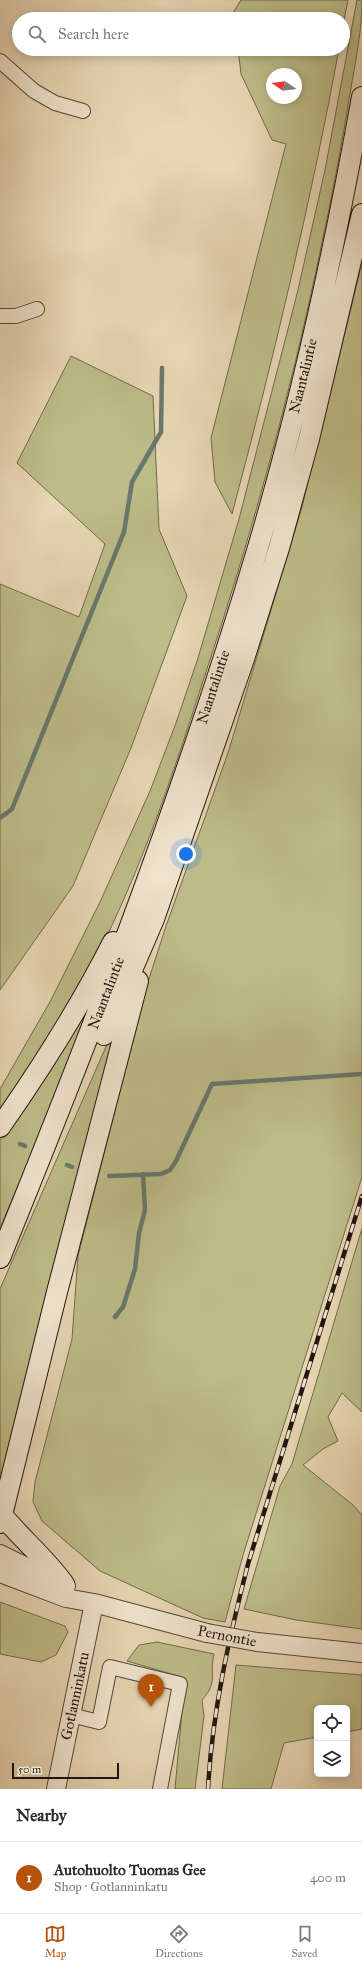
<!DOCTYPE html>
<meta charset="utf-8">
<style>
body{margin:0;font-family:"IM FELL Great Primer",serif;background:#f2f2f3;color:#2b2b33}
.controls{position:absolute;right:12px;bottom:12px;display:grid;overflow:hidden;border-radius:6px;box-shadow:0 2px 10px #0003}
.controls button{width:36px;height:36px;display:grid;place-items:center;padding:0;border:0;border-bottom:1px solid #e1e1e2;background:#fff;color:#2b2b33;font:20px sans-serif}
.compass{position:absolute;left:266px;top:68px;width:36px;height:36px;border-radius:50%;background:#fff;box-shadow:0 2px 10px #0003;rotate:283deg}
.scale{position:absolute;left:12px;bottom:10px;width:107px;box-sizing:border-box;padding-left:4px;border:2px solid #211611;border-top:0;font-size:11px;line-height:14px;white-space:nowrap;color:#211611;-webkit-text-stroke:3px #f0e4ce;paint-order:stroke}
.you{position:absolute;left:186px;top:854px;width:14px;height:14px;margin:-10px;border:3px solid #fff;border-radius:50%;background:#1a73e8;box-shadow:0 0 0 6px #1a73e833}
.badge{display:grid;place-items:center;width:26px;height:26px;border-radius:50%;background:#b45309;color:#fff;font-size:13px;font-weight:700}
.pin{position:absolute;translate:-50% -33px;filter:drop-shadow(0 1px 2px #0008)}
.pin::after{content:'';position:absolute;top:21px;width:14px;height:12px;background:inherit;clip-path:polygon(0 0,100% 0,50% 100%)}
.list{margin:0;padding:0;list-style:none}
h2{display:flex;justify-content:space-between;align-items:center;height:52px;margin:0;padding:0 16px;font-size:17px}
h2 small{font-size:13px;font-weight:400;color:#7c7c81}
.list li{display:grid;grid-template-columns:26px 1fr auto;gap:12px;align-items:center;box-sizing:border-box;height:72px;padding:0 16px;border-top:1px solid #e1e1e2}
.list b{display:block;font-size:15px;white-space:nowrap}
.list p{margin:0;font-size:13px;white-space:nowrap;color:#7c7c81}
.list em{font-size:13px;font-style:normal;color:#7c7c81}
.icon{flex:none;width:22px;height:22px;fill:none;stroke:currentColor;stroke-width:2;stroke-linecap:round;stroke-linejoin:round}
.map{position:relative;flex:none;width:362px;height:1789px;overflow:hidden}
.search{position:absolute;background:#fff;box-shadow:0 2px 10px #0003;left:12px;right:12px;top:12px;height:44px;display:flex;align-items:center;gap:10px;box-sizing:border-box;padding:0 14px;border-radius:22px;color:#7c7c81;font-size:15px}
.sheet{height:124px;background:#fff}
nav{display:flex;justify-content:space-around;align-items:center;box-sizing:border-box;height:56px;border-top:1px solid #e1e1e2;background:#fff;font-size:11px;color:#7c7c81}
nav a{display:grid;justify-items:center;gap:2px}
nav .on{color:#b45309}
.map>svg:first-child{display:block}
.green{fill:#bdbc88;stroke:#6f694c;fill-rule:evenodd}
.lines{fill:none;stroke-linecap:round;stroke-linejoin:round}
.stream{stroke:#68786e;stroke-width:4.5}
.minor-casing{stroke:#53463a;stroke-width:16}
.tertiary-casing{stroke:#53463a;stroke-width:20}
.secondary-casing{stroke:#211611;stroke-width:22}
.minor{stroke:#f0e4ce;stroke-width:14}
.tertiary{stroke:#f0e4ce;stroke-width:18}
.secondary{stroke:#f0e4ce;stroke-width:20}
.rail-casing{stroke:#211611;stroke-width:4.5}
.rail{stroke:#f0e4ce;stroke-width:3;stroke-dasharray:9;stroke-linecap:butt}
.tertiary-bridge-casing{stroke:#53463a;stroke-width:20;stroke-linecap:butt}
.tertiary-bridge{stroke:#f0e4ce;stroke-width:18}
.labels{text-anchor:middle;dominant-baseline:central;stroke-width:3;stroke-linejoin:round;paint-order:stroke}
.street-label{font-size:15px;fill:#211611;stroke:#f0e4ce}
</style>
<div class="map">
<svg width="362" height="1789" viewBox="0 0 362 1789">
<rect width="100%" height="100%" fill="#e8d6b4"/>
<filter id="stains"><feTurbulence type="fractalNoise" baseFrequency=".005" numOctaves="4"/><feColorMatrix values="0 0 0 0 .2 0 0 0 0 .09 0 0 0 0 .02 0 0 0 .5 -.17"/></filter>
<radialGradient id="worn" r=".72"><stop offset=".6" stop-color="#630" stop-opacity="0"/><stop offset="1" stop-color="#630" stop-opacity=".3"/></radialGradient>
<path class="green" d="M241 0H348L343 25V19H235L234 11Z
M357 0H362C362 30 356 58 351 88 342 143 332 197 320 252 290 397 250 540 203 681 173 775 141 870 96 958 68 1012 33 1063 0 1115V1089L51 1000 100 902 150 791 176 723 198 658 239 519 298 290 325 170Z
M238 49H339C310 206 273 360 232 514L215 482 211 438 286 144 272 140 241 74ZM272 74H296V98H272Z
M362 263V1177L243 1555 225 1622 203 1618 100 1571 42 1521 33 1502 35 1482 72 1339 78 1256 147 985 166 926 228 753 302 507Z
M71 356 153 396 159 529 187 596 131 748 73 886 0 990V584L79 617 105 544 17 463Z
M94 1000 57 1094 0 1228V1140L50 1071Z
M115 1026H118L0 1494V1289Z
M362 1228V1412L342 1393 328 1417 338 1441 323 1449 303 1465 353 1505 362 1515V1629L296 1620 244 1609 280 1486 292 1464Z
M0 1602 65 1626 68 1632 56 1655 41 1662 0 1654Z
M157 1642 214 1654C209 1675 219 1681 202 1700L204 1716 195 1789H175L185 1678 127 1661 139 1645Z
M236 1665 362 1675V1729L347 1732V1708H317V1737L284 1743 271 1789H222Z"/>
<g class="lines">
<path class="stream" d="M0 818 12 809 124 532 132 482 161 432 162 368
M20 1144 25 1146
M67 1165 72 1167
M109 1176 161 1174 170 1170 176 1161 212 1084 362 1074
M115 1317 123 1307 135 1269 139 1233 145 1210 143 1174"/>
<g class="minor-casing">
<path id="minor" d="M0 61 34 91 55 103 83 111
M0 316H16L37 309
M71 1715 99 1722 110 1667 180 1684 160 1789"/>
</g>
<g class="tertiary-casing">
<path id="tertiary" d="M0 1554 66 1586
M0 1573 66 1598 94 1603 207 1633
M257 1642 362 1653
M56 1789 94 1603"/>
</g>
<g class="secondary-casing">
<path id="secondary" d="M104 1035 154 919 244 659 279 548 309 439 362 214
M0 1127C42 1067 80 1007 113 942
M0 1258C95 1024 187 787 259 544 302 398 335 247 362 97
M2 1515C22 1539 46 1559 64 1584
M0 1523 57 1292 138 981"/>
</g>
<use href="#minor" class="minor"/>
<use href="#tertiary" class="tertiary"/>
<use href="#secondary" class="secondary"/>
<g class="rail-casing">
<path id="rail" d="M208 1789C212 1713 229 1638 248 1564L362 1196"/>
</g>
<use href="#rail" class="rail"/>
<g class="tertiary-bridge-casing">
<path id="tertiary-bridge" d="M207 1633 257 1642"/>
</g>
<use href="#tertiary-bridge" class="tertiary-bridge"/>
</g>
<g class="labels">
<g class="street-label">
<text transform="translate(303 376) rotate(-76)">Naantalintie</text>
<text transform="translate(213 687) rotate(-72)">Naantalintie</text>
<text transform="translate(106 993) rotate(-69)">Naantalintie</text>
<text transform="translate(227 1636) rotate(11)">Pernontie</text>
<text transform="translate(75 1696) rotate(-78)">Gotlanninkatu</text>
</g>
</g>
<rect width="100%" height="100%" filter="url(#stains)"/>
<rect width="100%" height="100%" fill="url(#worn)"/>
</svg>
<div class="controls">
<button><svg class="icon" aria-label="locate" viewBox="0 0 24 24"><circle cx="12" cy="12" r="6"/><path d="M12 2v4M12 18v4M2 12h4M18 12h4"/></svg></button>
<button><svg class="icon" aria-label="layers" viewBox="0 0 24 24"><path d="M12 4l9 5-9 5-9-5zM3 14l9 5 9-5"/></svg></button>
</div>
<svg class="compass" viewBox="-18 -18 36 36"><path d="M0-13l5 13h-10z" fill="#e53935"/><path d="M0 13l5-13h-10z" fill="#7c7c81"/></svg>
<div class="scale">50 m</div>
<div class="you"></div>
<div class="pin badge" style="left:151px;top:1707px">1</div>
<div class="search"><svg class="icon" aria-label="search" viewBox="0 0 24 24"><circle cx="10" cy="10" r="6"/><path d="M15 15l6 6"/></svg>Search here</div>
</div>
<section class="sheet">
<h2>Nearby<small></small></h2>
<ul class="list">
<li><span class="badge">1</span><div><b>Autohuolto Tuomas Gee</b><p>Shop · Gotlanninkatu</p></div><em>400 m</em></li>
</ul>
</section>
<nav>
<a class="on"><svg class="icon" aria-label="map" viewBox="0 0 24 24"><path d="M3 6l6-2 6 2 6-2v14l-6 2-6-2-6 2zM9 4v14M15 6v14"/></svg>Map</a>
<a><svg class="icon" aria-label="directions" viewBox="0 0 24 24"><path d="M12 3l9 9-9 9-9-9zM9 14v-3h6M13 9l2 2-2 2"/></svg>Directions</a>
<a><svg class="icon" aria-label="saved" viewBox="0 0 24 24"><path d="M7 4h10v16l-5-4-5 4z"/></svg>Saved</a>
</nav>
